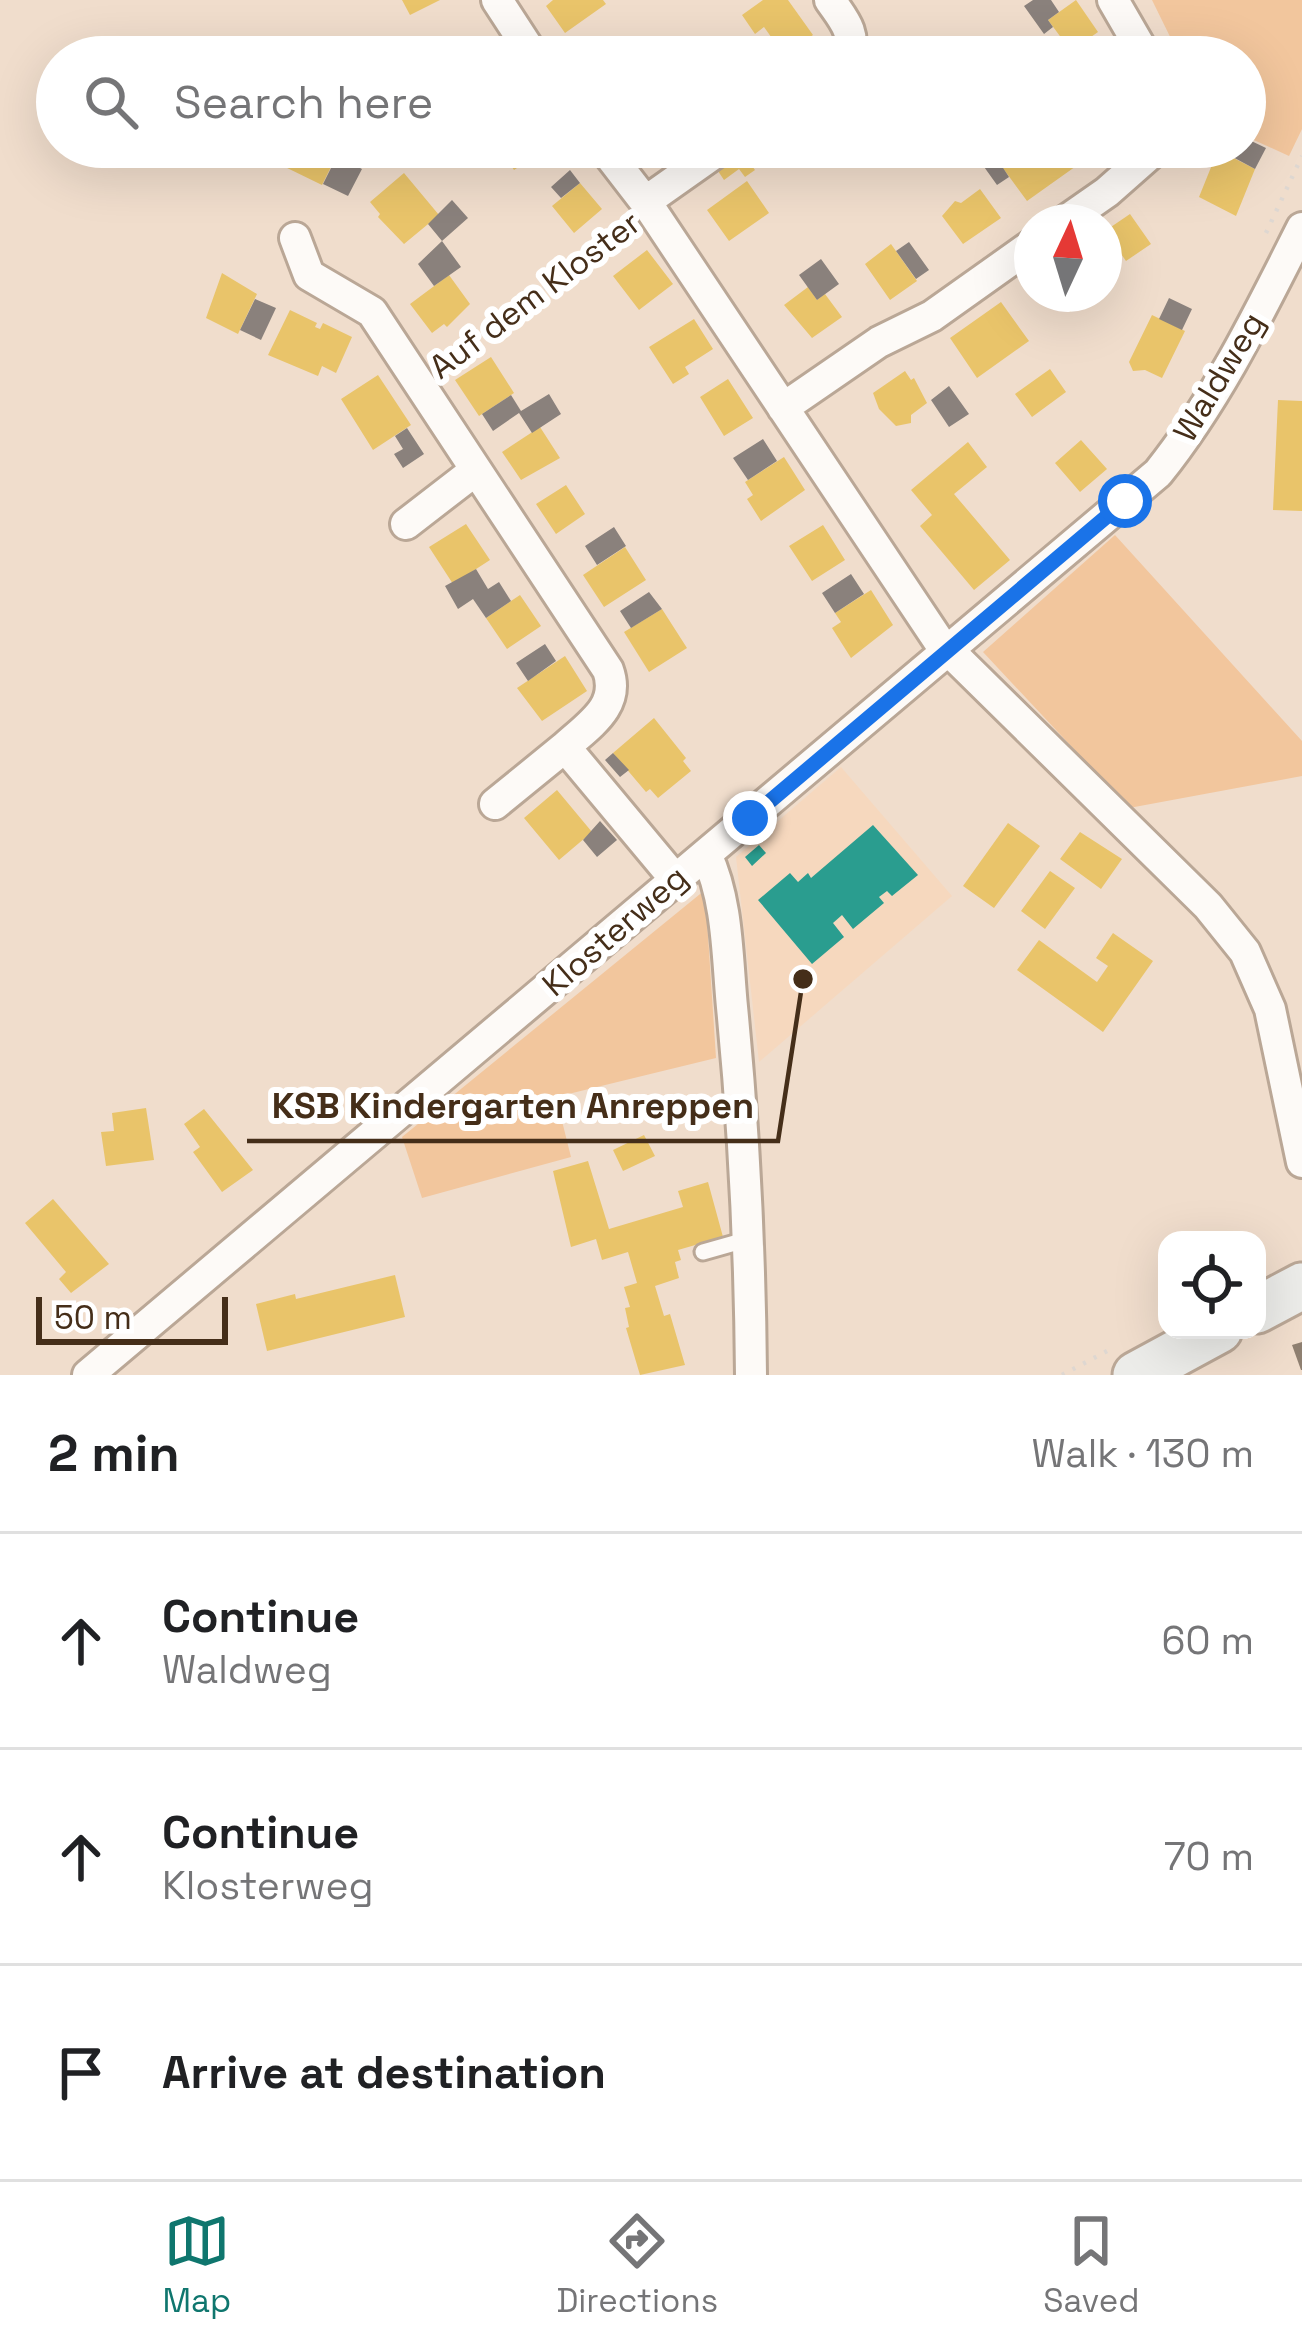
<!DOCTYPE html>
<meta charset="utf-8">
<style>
body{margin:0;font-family:"Space Grotesk",sans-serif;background:#f2f2f2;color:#202124}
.controls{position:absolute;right:36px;bottom:36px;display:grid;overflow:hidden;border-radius:24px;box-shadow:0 12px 48px #0002}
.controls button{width:108px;height:108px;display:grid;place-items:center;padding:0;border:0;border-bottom:3px solid #e0e0e0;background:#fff;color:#202124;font:60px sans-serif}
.compass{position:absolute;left:1014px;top:204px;width:108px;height:108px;border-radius:50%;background:#fff;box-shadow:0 12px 48px #0002;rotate:4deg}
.scale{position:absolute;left:36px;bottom:30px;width:192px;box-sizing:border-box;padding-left:12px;border:6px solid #452e19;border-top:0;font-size:33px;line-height:42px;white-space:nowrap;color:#452e19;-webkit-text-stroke:9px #fff;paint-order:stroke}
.stop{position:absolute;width:36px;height:36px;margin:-27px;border:9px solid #1a73e8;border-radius:50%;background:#fff}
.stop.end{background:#1a73e8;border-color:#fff;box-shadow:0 3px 12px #0008}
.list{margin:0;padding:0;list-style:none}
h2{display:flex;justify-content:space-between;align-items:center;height:156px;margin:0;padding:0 48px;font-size:51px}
h2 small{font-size:39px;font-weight:400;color:#757577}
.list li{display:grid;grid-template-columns:78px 1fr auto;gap:36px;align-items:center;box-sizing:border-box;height:216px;padding:0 48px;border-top:3px solid #e0e0e0}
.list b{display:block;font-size:45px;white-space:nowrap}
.list p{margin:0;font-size:39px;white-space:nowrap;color:#757577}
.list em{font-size:39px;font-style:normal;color:#757577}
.icon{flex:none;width:66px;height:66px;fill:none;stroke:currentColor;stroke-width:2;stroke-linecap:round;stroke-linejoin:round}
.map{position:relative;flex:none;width:1302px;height:1375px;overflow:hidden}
.search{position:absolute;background:#fff;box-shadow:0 12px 48px #0002;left:36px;right:36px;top:36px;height:132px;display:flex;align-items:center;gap:30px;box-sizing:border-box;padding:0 42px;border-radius:66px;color:#757577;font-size:45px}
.sheet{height:804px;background:#fff}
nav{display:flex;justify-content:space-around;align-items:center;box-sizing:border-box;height:168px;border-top:3px solid #e0e0e0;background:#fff;font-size:33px;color:#757577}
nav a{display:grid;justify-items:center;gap:6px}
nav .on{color:#0f766e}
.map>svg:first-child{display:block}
.built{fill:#f6d8be}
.green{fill:#f2c69d}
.homes{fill:#e9c46a}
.schools{fill:#2a9d8f}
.industry{fill:#8a817c}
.building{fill:#8f8071}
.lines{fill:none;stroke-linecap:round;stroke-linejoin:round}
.lane-casing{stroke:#baa796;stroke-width:21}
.street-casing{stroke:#baa796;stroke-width:36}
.secondary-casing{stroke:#baa796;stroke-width:51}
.path{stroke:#ded7d1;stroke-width:4.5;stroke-dasharray:3 9;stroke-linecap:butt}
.lane{stroke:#fdfaf7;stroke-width:15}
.street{stroke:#fdfaf7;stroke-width:30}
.secondary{stroke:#ecece9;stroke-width:45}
.route{stroke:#1a73e8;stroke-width:15}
.labels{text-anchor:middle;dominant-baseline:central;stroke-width:12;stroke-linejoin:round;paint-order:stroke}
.street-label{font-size:33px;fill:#452e19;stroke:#fff}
.leader{fill:none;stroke:#452e19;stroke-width:4.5}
.callout-dot{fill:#452e19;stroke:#fff;stroke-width:4.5}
.callout-label{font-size:36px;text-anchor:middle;font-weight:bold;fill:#452e19;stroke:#fff;stroke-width:12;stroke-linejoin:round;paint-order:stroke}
</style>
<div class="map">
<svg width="1302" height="1375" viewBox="0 0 1302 1375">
<rect width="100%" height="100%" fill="#f0ddcc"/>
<path class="built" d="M841 767 952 896 759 1062 736 857Z"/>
<path class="green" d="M1152 0H1302V129L1289 156 1245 136V57H1180Z
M1115 535 1302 741V776L1129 808 983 652Z
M705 890 716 1058 556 1097 571 1157 422 1198 402 1137Z"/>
<path class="homes" d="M402 0H440L410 15Z
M553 0H603L606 4 565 33 546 6Z
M763 0H788L813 35 784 55 764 27 755 34 742 15Z
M1076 0 1098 32 1071 51 1048 20Z
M956 39 969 57 926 54 939 46 941 49Z
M292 147H341L322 185 283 166Z
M499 147H538L541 152 514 170Z
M1016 147H1067L1079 164 1027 201 997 160Z
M1218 150 1255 169 1236 216 1199 197Z
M741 151 755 170 745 177 739 169 724 180 716 168Z
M404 173 439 215 404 244 378 217 380 214 370 202Z
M747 181 769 213 729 241 707 210Z
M580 183 602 209 574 233 552 206Z
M980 189 1001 218 963 244 942 216 955 201 961 203Z
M1130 214 1151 244 1126 261 1105 231Z
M891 244 917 281 890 300 865 264Z
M647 250 673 284 639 310 613 276Z
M222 273 257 294 238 334 206 318Z
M449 275 470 304 447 327 444 324 432 333 410 304Z
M808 287 817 300 825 294 842 317 812 338 784 305Z
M1051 294H1095L1070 312 1061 299 1056 302Z
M1001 302 1029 341 977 378 950 338Z
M290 310 317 323 315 327 320 329 323 323 352 337 336 373 322 366 318 376 268 355Z
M1152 315 1185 331 1162 378 1145 370 1133 371 1129 362Z
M694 319 713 349 685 367 689 374 673 384 649 347Z
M491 357 514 393 479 416 455 380Z
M1050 369 1066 392 1032 417 1015 394Z
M905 371 911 380 914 378 927 403 911 415V423L896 426 879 409 873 393Z
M378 375 411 425 373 450 341 399Z
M728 379 753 418 724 436 700 397Z
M1278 400 1302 401V511L1273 510Z
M540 427 560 458 521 480 502 452Z
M1081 440 1107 469 1080 492 1055 463Z
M968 442 987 467 954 494 1010 560 974 590 920 526 932 515 911 490Z
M784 457 805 490 761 521 747 499 753 495 745 482Z
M566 485 585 514 556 534 536 504Z
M466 524 490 560 453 584 429 547Z
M823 525 845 560 812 581 789 546Z
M625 547 646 580 604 607 583 575Z
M871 590 893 625 851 658 832 628 841 622 835 613Z
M520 595 541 626 507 649 486 618Z
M662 609 687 648 649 672 624 632Z
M565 656 587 691 542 721 517 688Z
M654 718 686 758 683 761 691 771 658 798 650 789 646 792 613 753Z
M557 790 592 832 559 860 524 818Z
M1008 823 1040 846 994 908 963 886Z
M1080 832 1122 859 1101 889 1060 859Z
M1050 871 1075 888 1045 929 1021 911Z
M1113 933 1153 961 1103 1032 1017 970 1039 940 1097 982 1108 966 1096 958Z
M146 1108 154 1160 106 1166 101 1132 114 1131 112 1113Z
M204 1109 253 1170 222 1192 193 1152 200 1147 184 1124Z
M644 1135 655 1156 623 1171 613 1150Z
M588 1161 609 1229 683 1207 678 1191 708 1182 723 1237 678 1250 681 1260 675 1262 679 1278 655 1286 664 1316 670 1314 685 1365 640 1375 626 1328 629 1327 625 1308 630 1307 624 1287 637 1283 628 1252 602 1260 596 1239 571 1247 553 1171Z
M53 1199 109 1264 71 1293 59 1279 66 1272 25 1223Z
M395 1275 405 1317 267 1351 256 1304 295 1294 296 1299Z"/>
<path class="schools" d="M873 825 918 875 892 896 887 891 879 897 884 903 853 929 842 915 833 923 844 937 812 964 758 900 790 873 798 882 808 873 811 878Z
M759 845 766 853 752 866 745 857Z"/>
<path class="industry" d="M1033 0H1051L1059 12 1048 20 1053 27 1044 34 1024 6Z
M1245 138 1266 148 1255 169 1229 155 1233 147H1245Z
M990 148 1009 177 997 185 977 157Z
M337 156 362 169 348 196 323 184Z
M570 170 580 183 561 198 551 187Z
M452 200 468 218 442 241 428 224Z
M442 241 461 267 434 286 418 264Z
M909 242 929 270 916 279 896 251Z
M821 259 839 284 817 300 799 275Z
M1169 298 1192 309 1182 330 1159 319Z
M255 299 276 308 261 340 240 330Z
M949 386 969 414 949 427 931 400Z
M549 394 561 414 532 433 519 413 493 431 482 414 511 395 521 411Z
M407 428 424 454 403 468 394 454 403 449 395 436Z
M763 439 777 461 748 480 733 458Z
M614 527 626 546 597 565 585 546Z
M476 569 488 589 499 582 511 601 486 618 473 599 458 609 445 586Z
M851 574 864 594 835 613 822 593Z
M649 592 662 609 631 628 620 611Z
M545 644 556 661 528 681 516 663Z
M613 753 629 770 620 777 605 760Z
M600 821 617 840 597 857 583 840Z"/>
<path class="building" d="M1302 1342V1370H1301L1292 1345Z"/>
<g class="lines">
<g class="lane-casing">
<path id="lane" d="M703 1252 749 1239"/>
</g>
<g class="street-casing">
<path id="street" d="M497 0 534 57
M830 0C843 19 857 33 848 57
M1113 0 1146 57
M603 147 650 208 938 640 1208 906 1245 952 1270 1009 1302 1162
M645 202 723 147
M1064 222 1107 192 1158 147
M295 238 309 275 372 312 608 670C621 706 589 725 565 747L675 879
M783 408 879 342 932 316 1032 245
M406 524 476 470
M495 804 565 747
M706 854C728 901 727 955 732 1007 744 1129 750 1252 751 1375
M88 1375 1158 473C1218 398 1259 313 1302 228"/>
</g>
<g class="secondary-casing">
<path id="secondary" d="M1257 1310 1302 1286
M1136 1375 1219 1330"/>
</g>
<path class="path" d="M1266 233 1302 156
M438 368 630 223
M1062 1375 1109 1350"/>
<use href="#lane" class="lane"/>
<use href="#street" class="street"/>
<use href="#secondary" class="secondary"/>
</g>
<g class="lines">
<path class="route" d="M750 818 1125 501"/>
</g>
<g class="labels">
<g class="street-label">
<text transform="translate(535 295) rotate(-37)">Auf dem Kloster</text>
<text transform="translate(1219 377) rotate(-59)">Waldweg</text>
<text transform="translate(615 931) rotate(-41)">Klosterweg</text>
</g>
</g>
<path class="leader" d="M803 979L778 1141H247"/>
<circle class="callout-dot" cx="803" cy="979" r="12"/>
<g class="callout-label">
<text x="513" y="1118">KSB Kindergarten Anreppen</text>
</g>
</svg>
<div class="controls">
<button><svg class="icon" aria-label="locate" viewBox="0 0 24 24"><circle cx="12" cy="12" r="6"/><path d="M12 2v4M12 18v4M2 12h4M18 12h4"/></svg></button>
</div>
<svg class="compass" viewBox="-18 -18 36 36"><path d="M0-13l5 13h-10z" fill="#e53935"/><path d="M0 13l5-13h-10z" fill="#757577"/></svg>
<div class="scale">50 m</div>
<div class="stop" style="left:1125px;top:501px"></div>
<div class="stop end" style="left:750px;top:818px"></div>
<div class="search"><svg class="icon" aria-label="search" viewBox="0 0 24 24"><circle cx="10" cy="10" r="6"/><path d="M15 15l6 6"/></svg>Search here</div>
</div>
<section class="sheet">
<h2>2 min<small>Walk · 130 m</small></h2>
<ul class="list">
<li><svg class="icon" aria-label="ahead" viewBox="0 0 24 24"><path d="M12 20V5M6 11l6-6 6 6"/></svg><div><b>Continue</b><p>Waldweg</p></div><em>60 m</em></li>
<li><svg class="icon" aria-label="ahead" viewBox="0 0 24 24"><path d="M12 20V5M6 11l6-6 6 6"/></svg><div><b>Continue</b><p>Klosterweg</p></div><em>70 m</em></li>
<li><svg class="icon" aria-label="arrive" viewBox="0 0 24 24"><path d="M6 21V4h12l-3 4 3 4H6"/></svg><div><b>Arrive at destination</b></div></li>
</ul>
</section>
<nav>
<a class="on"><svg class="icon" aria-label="map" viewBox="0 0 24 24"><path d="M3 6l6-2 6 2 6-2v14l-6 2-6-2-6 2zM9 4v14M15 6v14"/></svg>Map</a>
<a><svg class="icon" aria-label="directions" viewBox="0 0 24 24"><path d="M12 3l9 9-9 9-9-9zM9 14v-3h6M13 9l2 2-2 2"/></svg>Directions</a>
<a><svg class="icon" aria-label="saved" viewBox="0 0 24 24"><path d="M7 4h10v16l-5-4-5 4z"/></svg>Saved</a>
</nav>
